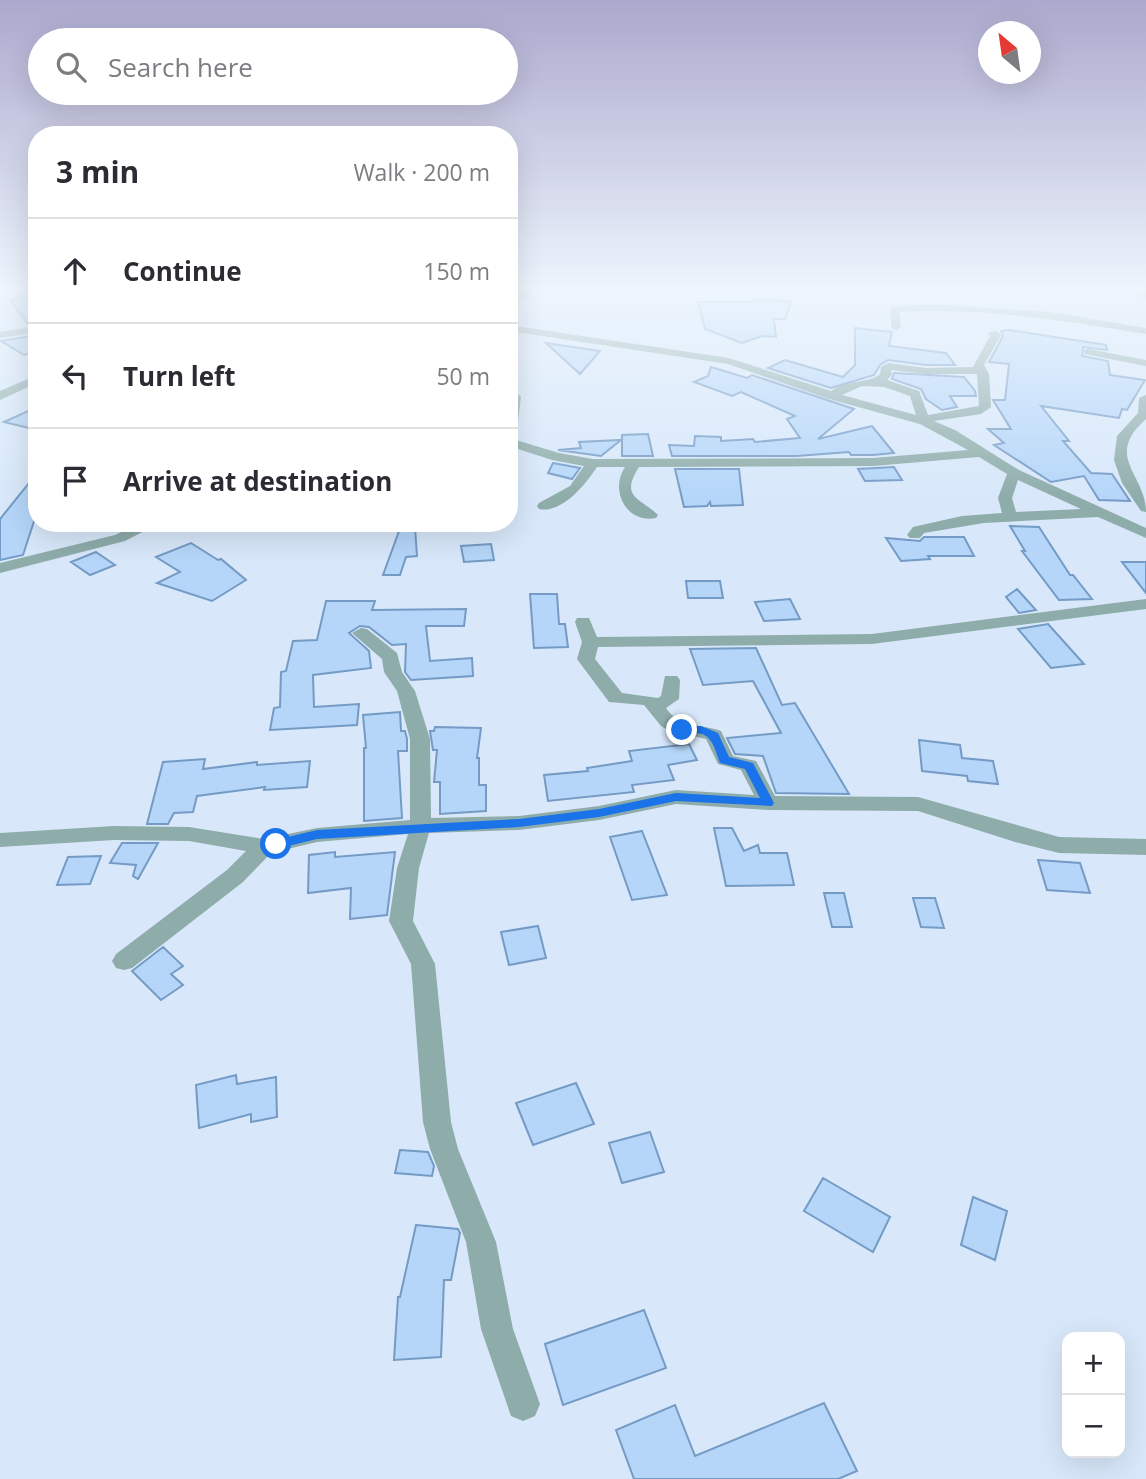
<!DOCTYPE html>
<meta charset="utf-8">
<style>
body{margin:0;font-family:"Open Sans",sans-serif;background:#f7f7f7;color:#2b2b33}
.controls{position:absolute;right:21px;bottom:21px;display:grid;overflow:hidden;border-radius:14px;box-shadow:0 7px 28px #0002}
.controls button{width:63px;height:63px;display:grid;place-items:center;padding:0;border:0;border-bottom:2px solid #e1e1e2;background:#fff;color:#2b2b33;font:35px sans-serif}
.compass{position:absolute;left:978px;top:21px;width:63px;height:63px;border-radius:50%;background:#fff;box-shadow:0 7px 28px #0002;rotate:331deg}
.stop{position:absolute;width:21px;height:21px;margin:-16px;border:5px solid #1a73e8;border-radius:50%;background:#fff}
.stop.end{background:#1a73e8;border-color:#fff;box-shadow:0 2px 7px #0008}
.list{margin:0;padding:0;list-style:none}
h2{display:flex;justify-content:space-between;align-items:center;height:91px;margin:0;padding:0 28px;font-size:30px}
h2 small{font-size:23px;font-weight:400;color:#7c7c81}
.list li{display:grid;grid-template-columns:46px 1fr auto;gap:21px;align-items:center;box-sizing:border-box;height:105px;padding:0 28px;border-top:2px solid #e1e1e2}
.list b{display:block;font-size:26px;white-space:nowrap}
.list em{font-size:23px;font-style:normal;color:#7c7c81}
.icon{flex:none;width:38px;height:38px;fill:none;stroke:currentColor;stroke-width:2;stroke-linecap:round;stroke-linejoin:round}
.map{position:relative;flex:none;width:1146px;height:1479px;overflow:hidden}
.search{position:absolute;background:#fff;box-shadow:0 7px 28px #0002;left:28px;top:28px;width:490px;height:77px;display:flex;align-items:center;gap:18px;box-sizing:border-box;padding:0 24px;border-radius:38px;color:#7c7c81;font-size:26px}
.panel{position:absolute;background:#fff;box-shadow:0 7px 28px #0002;left:28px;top:126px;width:490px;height:406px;border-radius:28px}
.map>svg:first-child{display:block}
.building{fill:#b5d6f9;stroke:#749bc5;stroke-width:2}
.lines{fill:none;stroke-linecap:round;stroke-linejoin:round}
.minor{fill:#8eacaa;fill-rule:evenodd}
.route{fill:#1a73e8}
</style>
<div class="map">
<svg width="1146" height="1479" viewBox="0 0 1146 1479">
<rect width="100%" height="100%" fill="#d8e8fa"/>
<path class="building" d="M33 291H37V323L29 325 10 300Z
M755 299 791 302 785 319H774L776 337 762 336 742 343 705 329 698 302H751L755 301Z
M855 328 892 332 889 346 946 353 955 365H926L888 360 880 365 874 375 831 388 768 368 785 360 843 377 855 365Z
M1009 330 1106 345 1107 350 1083 347 1082 356 1108 361 1110 375 1145 380 1127 410 1122 409 1119 418 1041 406 1069 441H1063L1091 473 1112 474 1130 501 1099 500 1084 476 1051 482 994 445 1004 443 988 429H1011L993 400H1005L1009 364 989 362 1003 336 1001 331Z
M37 335V351L24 355 1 341Z
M546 343 600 351 580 374Z
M711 367 747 378 752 375 854 409 818 439 872 426 894 453 873 455H851L849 452 797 456H672L669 445 694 446 695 436 721 437V441L753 439 755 442 800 438 787 419 795 416 741 392 732 396 694 382 708 376Z
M894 373 964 377 975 391 976 396H950L957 407 942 410 926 399 921 389 892 379Z
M37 407V430L4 422Z
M648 434 653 456H622V435Z
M621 440 601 456 558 450 581 448 579 442Z
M553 463 580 468 572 479 548 473Z
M894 467 902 480 865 481 858 469Z
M675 469H739L743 505 711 506 710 502 707 506 684 507Z
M37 473V512L23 555 0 560V519Z
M402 523 415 527 417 556 406 557 400 575H383Z
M1010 526 1039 527 1070 575H1073L1092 599 1059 600 1022 551H1025Z
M924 537H964L974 556H928L930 559 901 561 886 538 920 541Z
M191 543 218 560 221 559 246 580 212 601 157 583 180 572 156 557Z
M491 544 494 560 464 562 461 546Z
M96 552 115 565 90 575 71 562Z
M1122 562H1146V593Z
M686 581H720L723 598H688Z
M1017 589 1036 610 1019 613 1006 597Z
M530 594H557L559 624H565L568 647 534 648Z
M790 599 800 619 764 621 755 602Z
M326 601H375L372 610 466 609 464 626H426L430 661 472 658 473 676 411 680 405 672 406 644 392 645 369 627 360 626 349 633 369 651 371 668 313 675 314 707 359 704 357 725 270 730 274 708 280 707 281 672 286 671 293 641 317 640Z
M1048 624 1084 664 1051 668 1018 629Z
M756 648 782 705 795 703 849 794 776 793 763 756 735 754 727 738 781 733 753 681 703 685 690 649Z
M400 712 401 731H405L407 739V751H398L402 818 364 821V748H366L363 715Z
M435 727 481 728 477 758H479V785H486V811L440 814V782H434L437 750H433L430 731H434Z
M919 740 960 745 962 758 993 761 998 784 968 781 967 776 922 771Z
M689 744 697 760 668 765 674 780 632 785 634 792 548 801 544 775 588 771 587 768 632 761 629 751Z
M205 759 203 769 257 762V765L310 761 307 787 264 790 265 787 197 796 193 812 174 813 168 824H147L163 762Z
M714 828H732L744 851 758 845 760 853H787L794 885 726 886Z
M642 831 667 895 632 900 610 837Z
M122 843H158L138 879 133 876 136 865 110 863Z
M335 852V857L395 852 387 915 350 919 351 888 308 893 309 855Z
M101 856 90 884 57 885 68 857Z
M1038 860 1080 863 1090 893 1047 890Z
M824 893H844L852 927H832Z
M913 898H935L944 928 921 927Z
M538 926 546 958 509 965 501 932Z
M163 947 183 966 171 974 183 985 161 1000 132 971Z
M236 1075 237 1084 276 1077 277 1117 251 1122V1114L199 1128 196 1085Z
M576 1083 594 1124 533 1145 516 1103Z
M650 1132 664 1172 622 1183 609 1143Z
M400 1150 428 1152 434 1166 432 1176 395 1173Z
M823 1178 890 1217 873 1252 804 1211Z
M973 1197 1007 1211 995 1260 961 1245Z
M416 1225 458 1229 460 1233 451 1280H444L441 1357 394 1360 398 1297H400Z
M644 1310 666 1368 563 1405 545 1344Z
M824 1403 857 1471 838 1479H634L616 1430 675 1405 695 1456Z"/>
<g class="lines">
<path class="minor" d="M524 291H537L509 307V300Z
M1132 291 1146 292V299Z
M927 304 1050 312 1146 328V334C1065 321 982 307 900 312L901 327 896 330 891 327V307Z
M509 325 729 358 831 391C847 379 869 384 880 374L881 367 888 363 926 368 973 367 990 336 987 333 996 331 1001 335 984 365 989 374 991 407 981 414 934 421 955 430 1019 470 1146 528V538L1098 517 984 523 924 533 920 538H910L907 535 913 527 962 516 1002 513 998 498 1007 474 979 457 873 466 639 467C619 498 641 498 658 515L656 518C627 524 609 491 625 467H597C586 484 562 514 539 509L537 506 539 503 570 486 584 466 552 460 509 446V390L521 396 516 440 559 453 593 459 873 458 968 450 920 424 829 399 728 364 509 331ZM891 370 926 374H977L979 406 928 415 919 391 887 380 892 375ZM862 386 884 387 910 396 916 415 842 395ZM1018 480 1081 509 1016 512 1012 498Z
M37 326V332L0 338V332Z
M1088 349 1146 360V366L1084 354V350Z
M37 375V383L0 400V391Z
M1146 395V419C1103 457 1146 474 1146 512L1141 511 1122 483 1114 460 1117 436 1138 413 1139 398Z
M140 523H160L125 541 0 573V563L115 535Z
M1146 599V609L872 644 598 647 595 659 622 693 658 698 661 696 665 676H677L680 680 679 699 666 708C678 727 702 724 721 731L733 756 756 761 775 796 918 797 1059 837 1146 839V855L1059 853 1015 842 918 811 768 810 676 804 599 820 519 830 429 833 419 868 413 921 435 964 451 1122 458 1149 496 1242 513 1329 540 1404 535 1416 523 1421 511 1416 481 1329 466 1242 430 1149 423 1122 411 964 389 921 397 868 408 834 317 842 271 853 243 882 132 968 124 970 116 968 112 961 116 954 227 870 246 851 189 841 114 840 0 847V833L114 826 189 827 264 839 317 828 410 820V739L397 691 384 672 382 659 352 633 361 628 367 629 397 653 402 672 415 691 430 739 431 818 519 816 599 806 676 790 754 795 741 770 718 764 706 739 668 730 661 726 644 705 609 702 577 659 582 642 575 622 577 618H589L597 637 872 634Z"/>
</g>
<linearGradient id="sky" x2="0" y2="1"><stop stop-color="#aba8cd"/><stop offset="0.58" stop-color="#edf5fd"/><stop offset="1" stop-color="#edf5fd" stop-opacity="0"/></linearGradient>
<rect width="1146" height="498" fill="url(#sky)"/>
<path class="route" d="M701 726 718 733 729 757 753 763 774 803 772 806 676 801 599 817 519 827 317 839 276 849 270 844 271 841 317 830 519 819 599 809 676 793 760 798 745 769 720 763C717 756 715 746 710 740 702 728 687 737 677 730L682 727Z"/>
</svg>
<div class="controls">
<button>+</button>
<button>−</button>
</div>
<svg class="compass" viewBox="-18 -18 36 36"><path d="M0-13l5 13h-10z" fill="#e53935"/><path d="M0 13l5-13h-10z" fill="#7c7c81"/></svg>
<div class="stop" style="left:276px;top:844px"></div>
<div class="stop end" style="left:682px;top:730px"></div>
<div class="search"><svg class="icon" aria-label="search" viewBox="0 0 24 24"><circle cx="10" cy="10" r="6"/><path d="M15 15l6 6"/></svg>Search here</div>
<section class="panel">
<h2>3 min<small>Walk · 200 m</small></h2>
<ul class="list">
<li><svg class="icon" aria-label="ahead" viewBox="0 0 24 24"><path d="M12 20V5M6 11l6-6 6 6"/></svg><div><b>Continue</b></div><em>150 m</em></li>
<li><svg class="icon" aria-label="left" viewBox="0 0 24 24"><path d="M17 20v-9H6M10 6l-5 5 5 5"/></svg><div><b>Turn left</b></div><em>50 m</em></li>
<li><svg class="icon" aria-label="arrive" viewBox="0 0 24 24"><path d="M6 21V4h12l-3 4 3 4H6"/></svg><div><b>Arrive at destination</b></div></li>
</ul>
</section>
</div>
